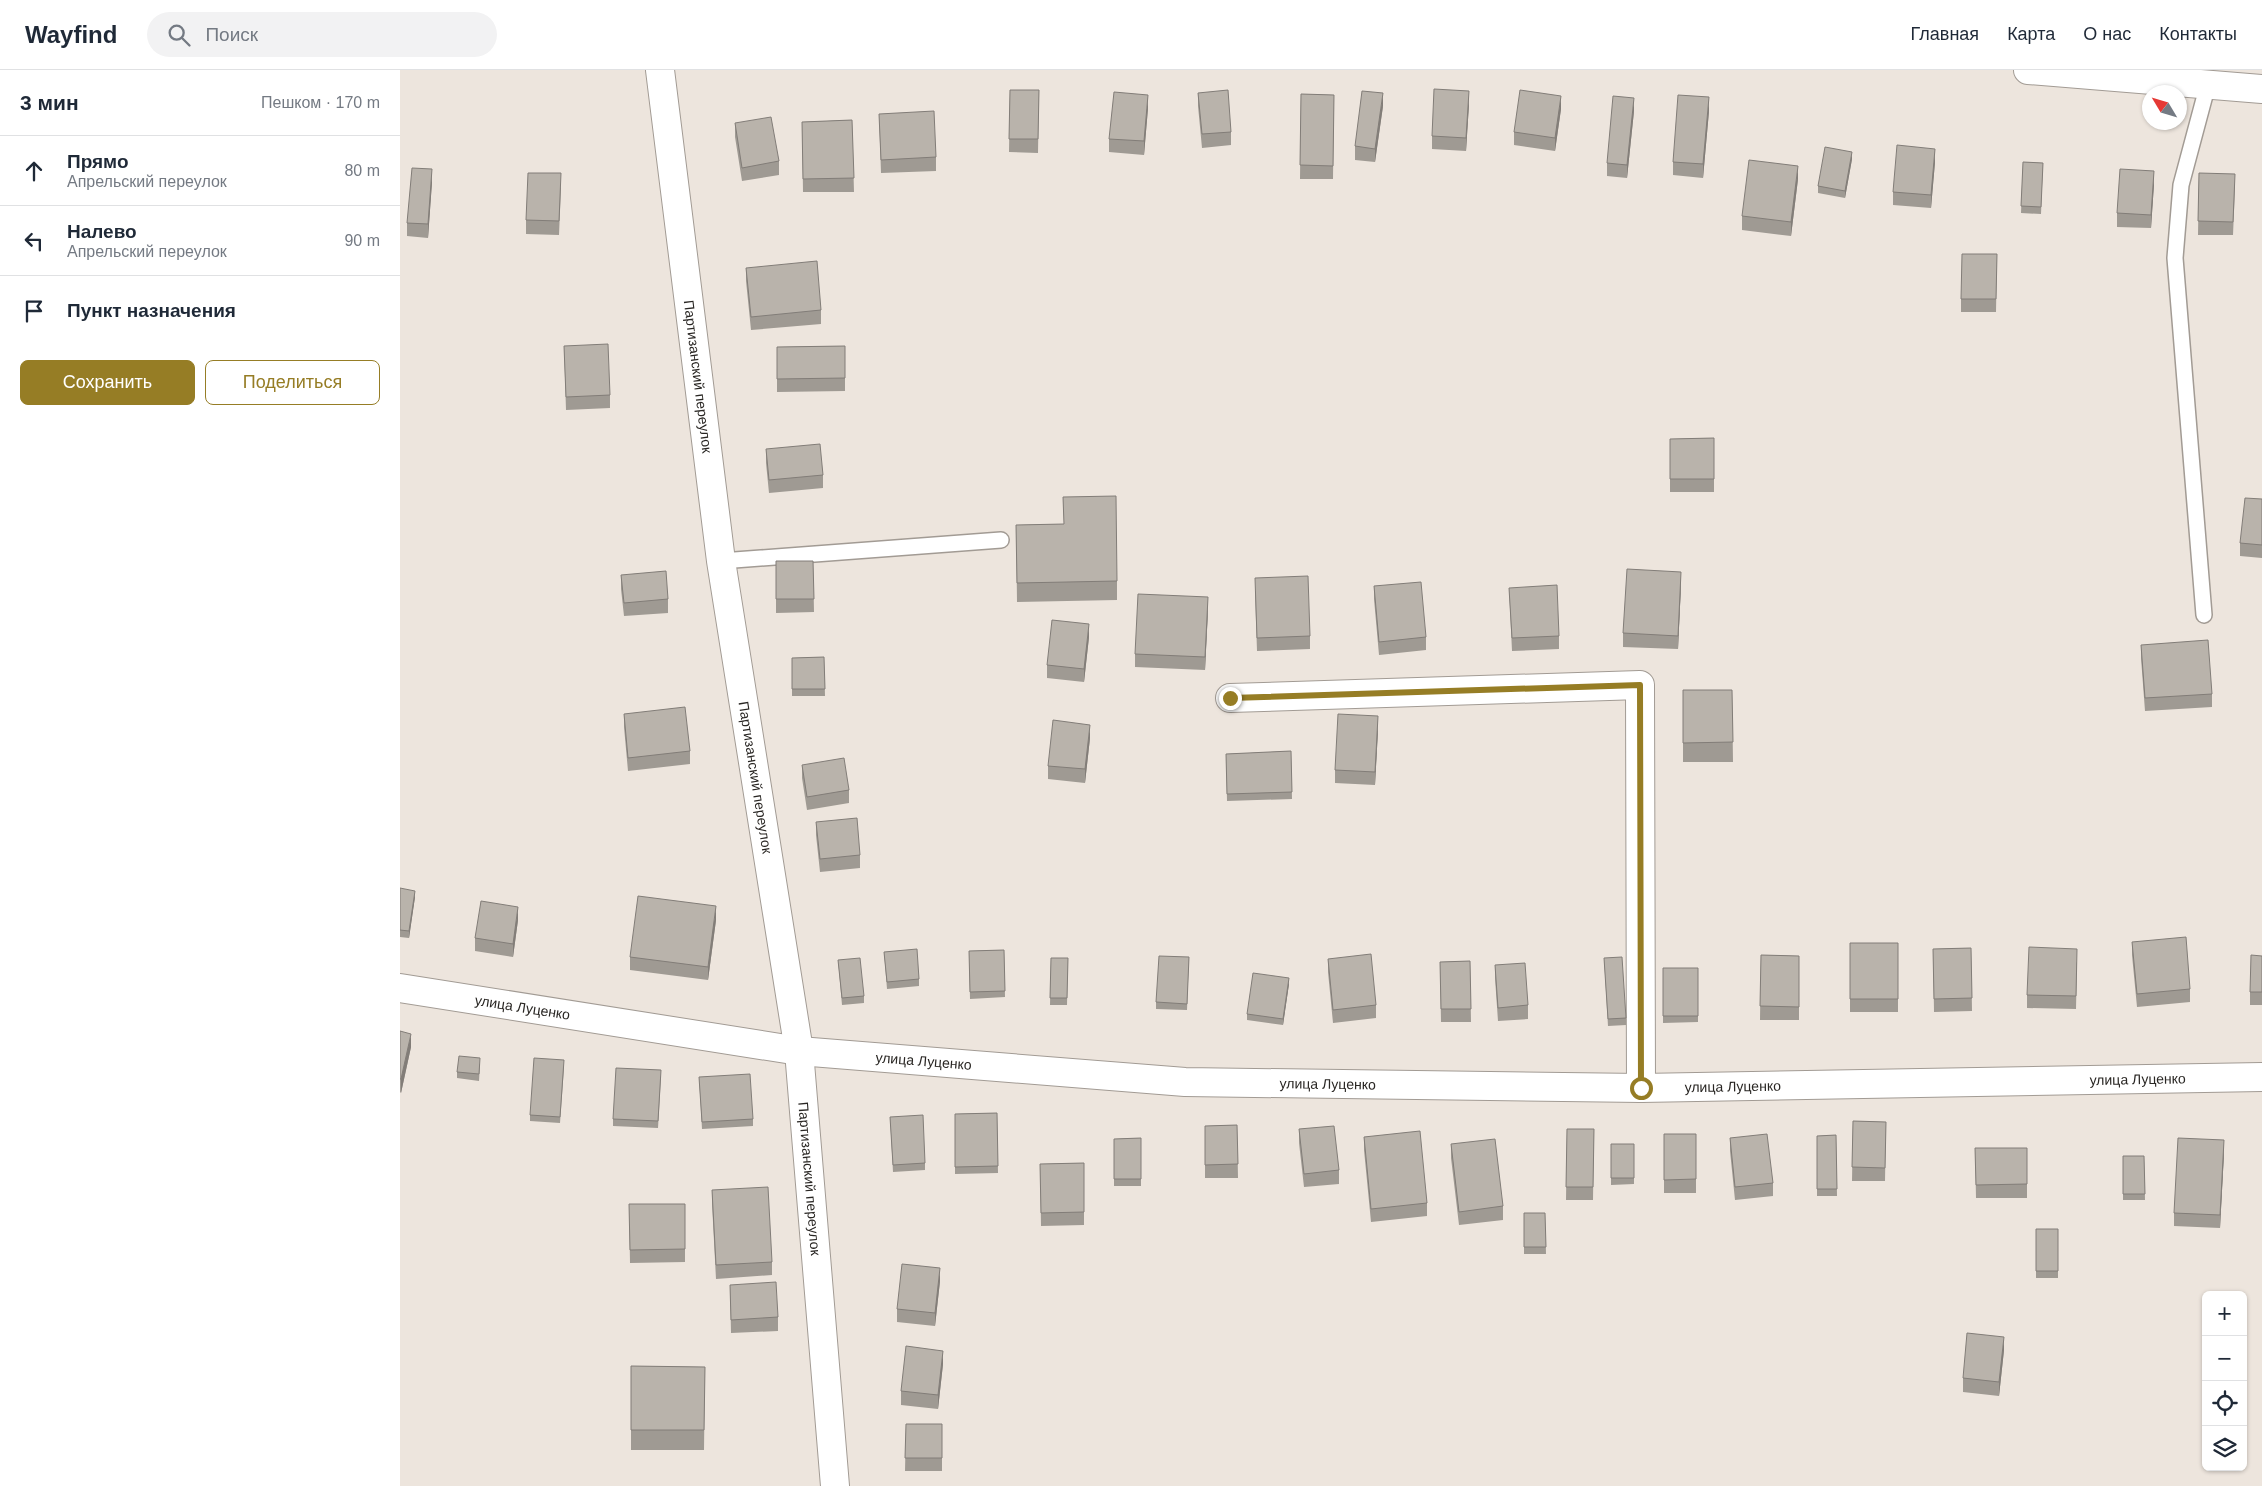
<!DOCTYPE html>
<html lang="ru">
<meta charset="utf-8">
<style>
body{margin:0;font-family:Helvetica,sans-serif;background:#f2f2f3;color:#1f2937}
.controls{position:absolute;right:15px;bottom:15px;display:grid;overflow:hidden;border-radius:8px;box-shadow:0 1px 4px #0004}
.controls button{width:45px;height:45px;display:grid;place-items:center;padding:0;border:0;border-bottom:1px solid #e0e1e3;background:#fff;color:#1f2937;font:25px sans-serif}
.compass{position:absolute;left:1742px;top:15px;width:45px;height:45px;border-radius:50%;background:#fff;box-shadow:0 1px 4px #0004;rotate:308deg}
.stop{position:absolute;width:15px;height:15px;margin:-11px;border:4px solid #967d25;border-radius:50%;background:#fff}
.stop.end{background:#967d25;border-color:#fff;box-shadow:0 1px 5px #0008}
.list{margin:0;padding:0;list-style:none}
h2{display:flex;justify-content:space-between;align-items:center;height:65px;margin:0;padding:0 20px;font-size:21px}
h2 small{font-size:16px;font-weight:400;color:#747a83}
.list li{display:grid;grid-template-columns:32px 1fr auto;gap:15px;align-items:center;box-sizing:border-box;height:70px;padding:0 20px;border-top:1px solid #e0e1e3}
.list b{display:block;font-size:19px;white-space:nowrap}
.list p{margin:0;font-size:16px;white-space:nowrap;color:#747a83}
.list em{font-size:16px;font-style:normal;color:#747a83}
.actions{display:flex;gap:10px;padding:15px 20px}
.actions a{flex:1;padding:11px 0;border:1px solid #967d25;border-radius:8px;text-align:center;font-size:18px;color:#967d25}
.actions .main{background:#967d25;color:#fff}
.icon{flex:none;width:28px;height:28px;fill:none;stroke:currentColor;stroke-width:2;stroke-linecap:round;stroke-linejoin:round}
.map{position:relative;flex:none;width:1862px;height:1416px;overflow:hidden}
header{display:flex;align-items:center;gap:30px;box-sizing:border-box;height:70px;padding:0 25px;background:#fff;border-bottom:1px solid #e0e1e3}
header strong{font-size:24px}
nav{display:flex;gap:28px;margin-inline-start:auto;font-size:18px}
.search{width:350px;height:45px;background:#f2f2f3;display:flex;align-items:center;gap:12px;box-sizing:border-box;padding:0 18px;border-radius:28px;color:#747a83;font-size:19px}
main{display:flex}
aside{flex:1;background:#fff}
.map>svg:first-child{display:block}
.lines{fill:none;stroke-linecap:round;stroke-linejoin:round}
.service-casing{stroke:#a29b94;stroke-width:18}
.minor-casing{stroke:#a29b94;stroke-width:30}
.secondary-casing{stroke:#a29b94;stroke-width:30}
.service{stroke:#fff;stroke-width:15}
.minor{stroke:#fff;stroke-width:28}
.secondary{stroke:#fff;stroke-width:28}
.wall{fill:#9f9a93}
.shaded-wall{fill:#827d78}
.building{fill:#b9b3ab;stroke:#827d78}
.route{stroke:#967d25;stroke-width:6}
.labels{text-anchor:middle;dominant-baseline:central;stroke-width:5;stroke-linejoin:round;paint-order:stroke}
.street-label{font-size:14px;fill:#292623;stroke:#faf2ea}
</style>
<header>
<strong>Wayfind</strong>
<div class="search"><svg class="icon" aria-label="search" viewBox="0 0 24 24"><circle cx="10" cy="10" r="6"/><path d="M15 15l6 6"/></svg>Поиск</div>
<nav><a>Главная</a><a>Карта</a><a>О нас</a><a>Контакты</a></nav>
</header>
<main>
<aside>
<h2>3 мин<small>Пешком · 170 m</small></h2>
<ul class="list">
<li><svg class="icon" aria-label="ahead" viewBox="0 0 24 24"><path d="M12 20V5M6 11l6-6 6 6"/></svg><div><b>Прямо</b><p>Апрельский переулок</p></div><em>80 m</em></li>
<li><svg class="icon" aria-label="left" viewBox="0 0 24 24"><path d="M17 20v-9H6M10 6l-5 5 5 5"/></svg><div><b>Налево</b><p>Апрельский переулок</p></div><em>90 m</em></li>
<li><svg class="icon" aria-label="arrive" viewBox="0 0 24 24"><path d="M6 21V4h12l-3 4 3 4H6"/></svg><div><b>Пункт назначения</b></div></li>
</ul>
<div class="actions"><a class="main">Сохранить</a><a>Поделиться</a></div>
</aside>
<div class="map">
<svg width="1862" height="1416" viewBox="0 0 1862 1416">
<rect width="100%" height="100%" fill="#ede5dd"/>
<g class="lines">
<g class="service-casing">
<path id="service" d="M321 491 601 470
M1804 545 1775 188 1781 115 1808 14"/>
</g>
<g class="minor-casing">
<g id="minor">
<path id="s1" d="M260 0 321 491 399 981 435 1416"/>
<path d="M830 628 1240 615 1241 1018"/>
<path id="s2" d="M0 918 399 981 785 1012 1241 1018 1862 1007"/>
</g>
</g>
<g class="secondary-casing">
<path id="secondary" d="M1628 0 1862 19"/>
</g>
<use href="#service" class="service"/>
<use href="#minor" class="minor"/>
<use href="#secondary" class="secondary"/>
</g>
<path class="wall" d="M610 20H639L638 83 609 82Z
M798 23 831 62V75L802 78 798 36Z
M901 24 934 25 933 109H900Z
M1069 34 1066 81 1032 79V66Z
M983 36 975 92 955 90V76Z
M748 38 744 85 709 82V69Z
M1161 39 1155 81 1114 75V62Z
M1234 41 1227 108 1207 106V93Z
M1309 41 1303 108 1273 105V92Z
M479 44 536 87V101L481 103Z
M452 50 454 122H403L402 52Z
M335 53 379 91V105L342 111 335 67Z
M1452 89 1445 128 1418 123V116Z
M1535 92 1531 138 1493 135V122Z
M1623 92 1643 93 1641 144 1621 143Z
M1799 103 1835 117 1833 165H1798Z
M1398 109 1391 166 1342 160V146Z
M32 112 28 168 7 166V153Z
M1754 114 1751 158 1717 157V143Z
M161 117 159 165 126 164V150Z
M1597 184 1596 242H1561V229Z
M346 198 421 240V254L351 260 346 211Z
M164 276 210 325V338L166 340Z
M445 276V321L377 322V277Z
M1314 368V422H1270V369Z
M366 379 423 405V418L369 423 366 393Z
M663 427 717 511V530L617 532 616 455 664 454Z
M1862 429V488L1840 486V473Z
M376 491H413L414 542 376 543Z
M221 505 268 529V543L224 546 221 519Z
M1281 515 1278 579 1223 577V563Z
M974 516 1026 567V580L979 585 974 529Z
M1109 518 1159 566V579L1112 581Z
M855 521 910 566V579L857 581Z
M808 540 805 600 735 597V584Z
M689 567 684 612 647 608V595Z
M1741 575 1812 624V637L1745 641 1741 588Z
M424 587 425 626H392V588Z
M1283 620H1332L1333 692H1283Z
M224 644 290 681V694L228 701 224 657Z
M978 660 975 715 935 713V700Z
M690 668 685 713 648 709V696Z
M891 681 892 729 827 731 826 684Z
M402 695 449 720V733L407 740 402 708Z
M416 752 460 785V798L420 802 416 765Z
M0 818 15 827 9 868 0 867Z
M118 850 113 887 75 881V868Z
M316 850 308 910 230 900V887Z
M1732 872 1790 919V932L1737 937 1732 885Z
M1450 873H1498V942H1450Z
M1571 878 1572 941 1534 942 1533 879Z
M604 880 605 927 570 929 569 881Z
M484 882 519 909V916L487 919Z
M1361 885 1399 886V950H1360Z
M1862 886V935H1850V922Z
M789 887 787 940 756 939V932Z
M651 888H668L667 935H650Z
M1204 888 1226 948V955L1208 956Z
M928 889 976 935V948L933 953 928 902Z
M438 890 464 926V933L442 935Z
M1070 891 1071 952H1041L1040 892Z
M1677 892 1676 939 1627 938V925Z
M1095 895 1128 935V949L1098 951 1095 908Z
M1263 898H1298V952L1263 953Z
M889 914 883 955 847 950V944Z
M0 961 11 977 1 1023 0 1022Z
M80 994 79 1011 57 1008V1002Z
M164 997 160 1053 130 1051V1045Z
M261 1006 258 1058 213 1056V1049Z
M299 1007 353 1049V1056L302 1059Z
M597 1043 598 1103 555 1104V1044Z
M490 1047 525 1093V1100L493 1102Z
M1453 1051 1486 1052 1485 1111H1452Z
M837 1055 838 1108H805V1056Z
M899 1059 939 1100V1114L904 1117 899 1073Z
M1167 1059H1194L1193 1130H1166Z
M1264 1064H1296V1123H1264Z
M1436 1065 1437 1126H1417V1066Z
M964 1067 1027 1133V1146L971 1152 964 1080Z
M741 1068V1116H714V1069Z
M1330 1068 1373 1113V1126L1335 1130 1330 1081Z
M1051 1074 1103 1136V1150L1059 1155 1051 1088Z
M1211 1074H1234V1114L1211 1115Z
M1575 1078H1627V1128H1576Z
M1824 1083 1820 1158 1774 1156V1143Z
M1723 1086H1744L1745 1130H1723Z
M684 1093V1155L641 1156 640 1094Z
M312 1120 372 1192V1205L316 1209 312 1133Z
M229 1134H285V1192L230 1193Z
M1124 1143H1145L1146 1184H1124Z
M1636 1159H1658V1208H1636Z
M540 1211 535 1256 497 1252V1239Z
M330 1215 378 1247V1261L331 1263Z
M1604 1280 1599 1326 1563 1322V1308Z
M543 1294 538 1339 501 1335V1321Z
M231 1296 305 1297 304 1380H231Z
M506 1354H542V1401H505Z"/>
<path class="shaded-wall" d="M1069 21V34L1066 81V68Z
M983 23V36L975 92V79Z
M748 25V38L744 85V71Z
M1161 26V39L1155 81V68Z
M1309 27V41L1303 108V94Z
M1234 28V41L1227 108V95Z
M1535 79V92L1531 138V125Z
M1452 82V89L1445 128V121Z
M1398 96V109L1391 166V152Z
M32 99V112L28 168V154Z
M1754 101V114L1751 158V145Z
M1281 502V515L1278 579V566Z
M808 527V540L805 600V587Z
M689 554V567L684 612V599Z
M978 646V660L975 715V702Z
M690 655V668L685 713V699Z
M15 821V827L9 868V861Z
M316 836V850L308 910V897Z
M118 837V850L113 887V874Z
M889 908V914L883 955V949Z
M11 964V977L1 1023V1009Z
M1824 1070V1083L1820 1158V1145Z
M540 1198V1211L535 1256V1243Z
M1604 1267V1280L1599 1326V1312Z
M543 1281V1294L538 1339V1325Z"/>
<path class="building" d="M1034 19 1069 21 1066 68 1032 66Z
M610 20H639L638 69H609Z
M828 20 831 62 802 64 798 23Z
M1120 20 1161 26 1155 68 1114 62Z
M962 21 983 23 975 79 955 76Z
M714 22 748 25 744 71 709 69Z
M901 24 934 25 933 96 900 95Z
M1278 25 1309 27 1303 94 1273 92Z
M1213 26 1234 28 1227 95 1207 93Z
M534 41 536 87 481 90 479 44Z
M371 47 379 91 342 98 335 53Z
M452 50 454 108 403 109 402 52Z
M1497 75 1535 79 1531 125 1493 122Z
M1425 77 1452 82 1445 121 1418 116Z
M1349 90 1398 96 1391 152 1342 146Z
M1623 92 1643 93 1641 137 1621 136Z
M12 98 32 99 28 154 7 153Z
M1720 99 1754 101 1751 145 1717 143Z
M128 103H161L159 151 126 150Z
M1799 103 1835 104 1833 152 1798 151Z
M1562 184H1597L1596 229H1561Z
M417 191 421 240 351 247 346 198Z
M208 274 210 325 166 327 164 276Z
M445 276V308L377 309V277Z
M1314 368V409H1270V369Z
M420 374 423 405 369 410 366 379Z
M716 426 717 511 617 513 616 455 664 454 663 427Z
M1845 428 1862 429V475L1840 473Z
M376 491H413L414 529H376Z
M1227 499 1281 502 1278 566 1223 563Z
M266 501 268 529 224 533 221 505Z
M908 506 910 566 857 568 855 508Z
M1021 512 1026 567 979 572 974 516Z
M1157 515 1159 566 1112 568 1109 518Z
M738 524 808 527 805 587 735 584Z
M652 550 689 554 684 599 647 595Z
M1808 570 1812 624 1745 628 1741 575Z
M424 587 425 619H392V588Z
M1283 620H1332L1333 672 1283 673Z
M285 637 290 681 228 688 224 644Z
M938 644 978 646 975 702 935 700Z
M653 650 690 655 685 699 648 696Z
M891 681 892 722 827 724 826 684Z
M444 688 449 720 407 727 402 695Z
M457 748 460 785 420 789 416 752Z
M0 818 15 821 9 861 0 860Z
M238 826 316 836 308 897 230 887Z
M81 831 118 837 113 874 75 868Z
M1786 867 1790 919 1737 924 1732 872Z
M1450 873H1498V929H1450Z
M1629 877 1677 879 1676 926 1627 925Z
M1571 878 1572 928 1534 929 1533 879Z
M517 879 519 909 487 912 484 882Z
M604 880 605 921 570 922 569 881Z
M971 884 976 935 933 940 928 889Z
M1361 885 1399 886V937L1360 936Z
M1851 885 1862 886V922H1850Z
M759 886 789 887 787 934 756 932Z
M1222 887 1226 948 1208 949 1204 888Z
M460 888 464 926 442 928 438 890Z
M651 888H668L667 928H650Z
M1070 891 1071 939H1041L1040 892Z
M1125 893 1128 935 1098 938 1095 895Z
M1263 898H1298V946H1263Z
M853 903 889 908 883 949 847 944Z
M0 961 11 964 1 1009H0Z
M59 986 80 988 79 1004 57 1002Z
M134 988 164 990 160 1047 130 1045Z
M216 998 261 1000 258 1051 213 1049Z
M350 1004 353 1049 302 1052 299 1007Z
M597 1043 598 1096 555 1097V1044Z
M523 1045 525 1093 493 1095 490 1047Z
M1453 1051 1486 1052 1485 1098 1452 1097Z
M837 1055 838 1094 805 1095V1056Z
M934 1056 939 1100 904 1104 899 1059Z
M1167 1059H1194L1193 1117H1166Z
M1020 1061 1027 1133 971 1139 964 1067Z
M1264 1064H1296V1109L1264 1110Z
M1367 1064 1373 1113 1335 1117 1330 1068Z
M1436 1065 1437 1119H1417V1066Z
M741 1068V1109H714V1069Z
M1778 1068 1824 1070 1820 1145 1774 1143Z
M1095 1069 1103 1136 1059 1142 1051 1074Z
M1211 1074H1234V1108H1211Z
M1575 1078H1627V1114L1576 1115Z
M1723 1086H1744L1745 1124H1723Z
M684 1093V1142L641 1143 640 1094Z
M368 1117 372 1192 316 1195 312 1120Z
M229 1134H285V1179L230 1180Z
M1124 1143H1145L1146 1177H1124Z
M1636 1159H1658V1201H1636Z
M502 1194 540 1198 535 1243 497 1239Z
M376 1212 378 1247 331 1250 330 1215Z
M1567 1263 1604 1267 1599 1312 1563 1308Z
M506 1276 543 1281 538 1325 501 1321Z
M231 1296 305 1297 304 1360H231Z
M506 1354H542V1388H505Z"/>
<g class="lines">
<path class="route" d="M830 628 1240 615 1241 1018"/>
</g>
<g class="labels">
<g class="street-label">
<text stroke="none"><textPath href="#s1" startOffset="309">Партизанский переулок</textPath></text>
<text stroke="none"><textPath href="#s1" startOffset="714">Партизанский переулок</textPath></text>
<text stroke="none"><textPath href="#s2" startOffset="124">улица Луценко</textPath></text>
<text stroke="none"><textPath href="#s2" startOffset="529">улица Луценко</textPath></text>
<text stroke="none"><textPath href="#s2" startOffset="1744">улица Луценко</textPath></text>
<text stroke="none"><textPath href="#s2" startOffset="934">улица Луценко</textPath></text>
<text stroke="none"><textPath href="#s2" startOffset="1339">улица Луценко</textPath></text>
<text stroke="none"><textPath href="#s1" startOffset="1119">Партизанский переулок</textPath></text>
</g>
</g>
</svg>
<div class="controls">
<button>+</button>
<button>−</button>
<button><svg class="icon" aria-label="locate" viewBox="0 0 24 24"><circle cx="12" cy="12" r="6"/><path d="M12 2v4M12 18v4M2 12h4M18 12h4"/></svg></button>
<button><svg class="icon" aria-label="layers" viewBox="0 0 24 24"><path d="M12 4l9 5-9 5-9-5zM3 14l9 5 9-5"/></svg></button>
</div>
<svg class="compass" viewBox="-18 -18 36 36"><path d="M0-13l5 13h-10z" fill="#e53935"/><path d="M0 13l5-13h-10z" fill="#747a83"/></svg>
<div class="stop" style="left:1241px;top:1018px"></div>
<div class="stop end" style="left:830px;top:628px"></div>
</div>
</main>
